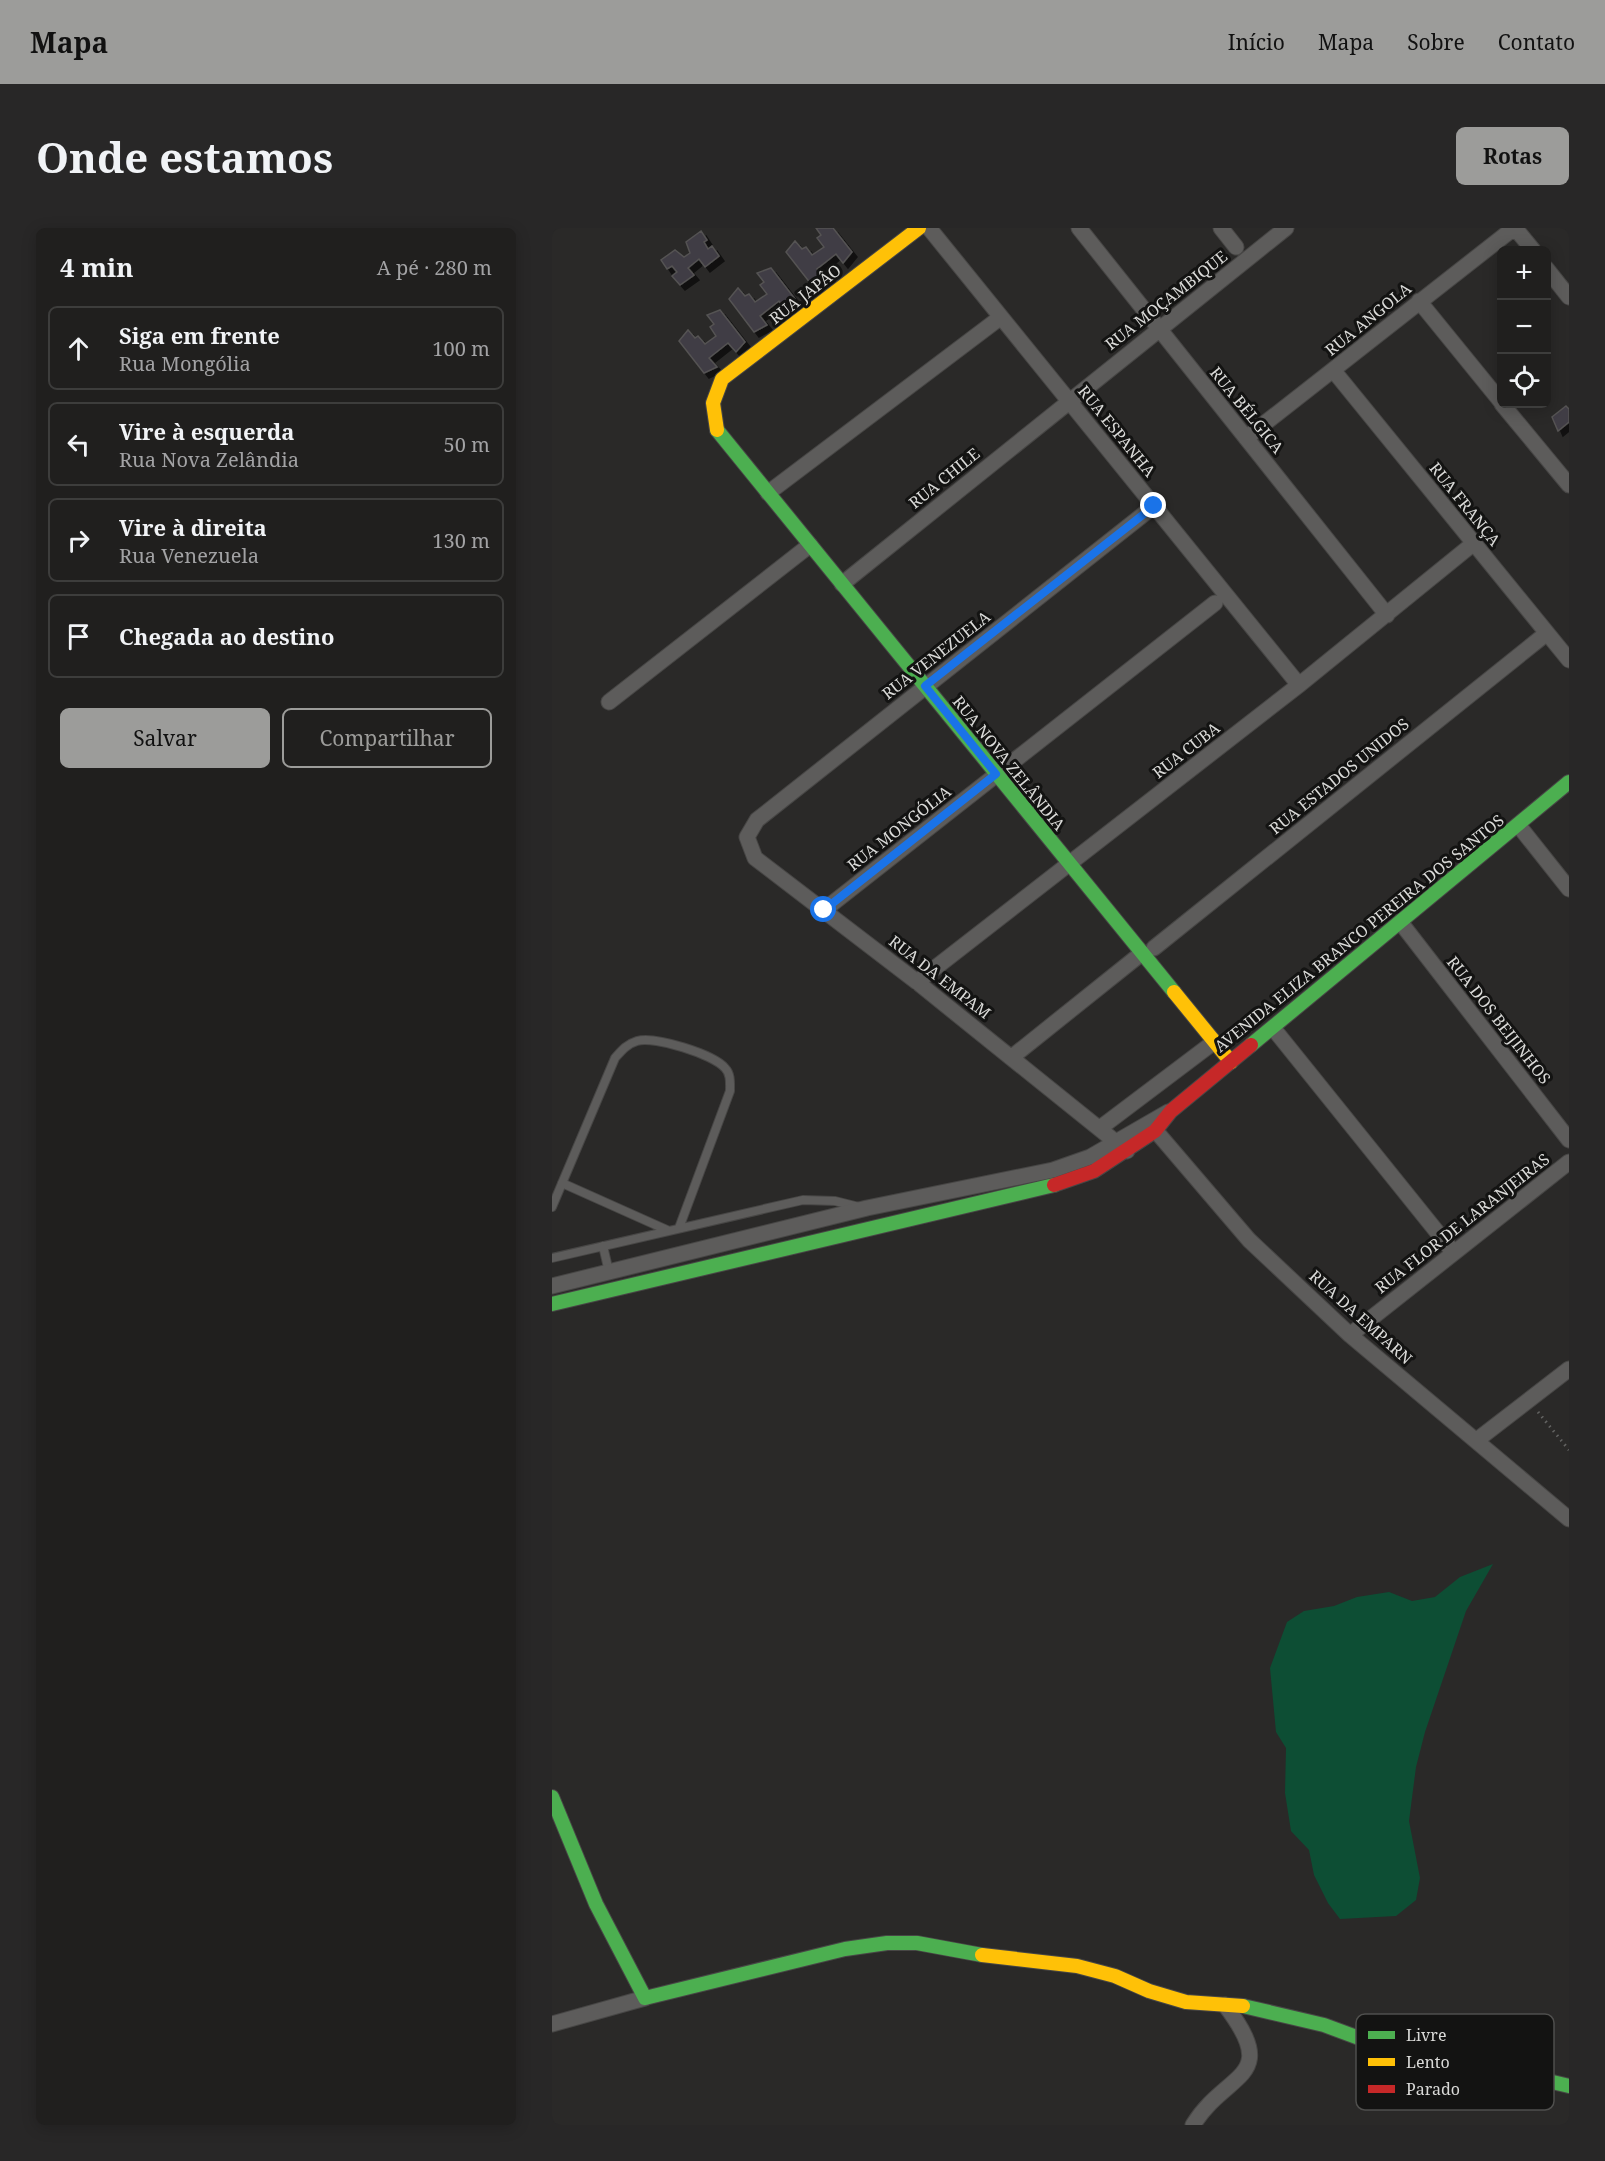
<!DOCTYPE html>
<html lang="pt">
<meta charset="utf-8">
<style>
body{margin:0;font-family:"Noto Serif",serif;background:#282727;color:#f1f3f6}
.controls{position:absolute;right:18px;top:18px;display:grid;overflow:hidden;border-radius:9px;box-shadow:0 3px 15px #0003}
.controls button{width:54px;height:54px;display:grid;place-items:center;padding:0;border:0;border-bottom:2px solid #3d3d3c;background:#201f1e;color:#f1f3f6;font:30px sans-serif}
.stop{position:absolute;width:18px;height:18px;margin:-14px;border:4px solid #1a73e8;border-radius:50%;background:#fff}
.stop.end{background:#1a73e8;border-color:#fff;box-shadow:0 2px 6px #0008}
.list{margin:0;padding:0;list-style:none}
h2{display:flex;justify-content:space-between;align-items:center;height:78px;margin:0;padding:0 24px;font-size:26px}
h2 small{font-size:20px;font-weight:400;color:#a2a2a4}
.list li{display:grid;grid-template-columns:39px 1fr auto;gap:18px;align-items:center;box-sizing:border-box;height:84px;margin:0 12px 12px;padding:0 12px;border:2px solid #3d3d3c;border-radius:9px}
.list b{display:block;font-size:22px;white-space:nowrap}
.list p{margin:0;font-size:20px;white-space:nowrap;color:#a2a2a4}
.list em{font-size:20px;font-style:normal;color:#a2a2a4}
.actions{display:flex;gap:12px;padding:18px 24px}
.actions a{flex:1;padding:14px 0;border:2px solid #9c9c9a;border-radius:9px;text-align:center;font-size:21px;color:#9c9c9a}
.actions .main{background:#9c9c9a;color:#111}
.icon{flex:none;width:33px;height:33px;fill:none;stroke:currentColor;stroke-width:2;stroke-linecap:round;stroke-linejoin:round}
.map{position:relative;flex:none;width:1017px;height:1897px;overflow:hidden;border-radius:9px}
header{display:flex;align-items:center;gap:36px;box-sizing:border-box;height:84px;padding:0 30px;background:#9c9c9a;color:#111}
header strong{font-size:28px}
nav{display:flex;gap:33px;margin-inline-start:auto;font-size:21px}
.intro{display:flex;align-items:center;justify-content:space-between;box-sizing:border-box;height:144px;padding:0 36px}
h1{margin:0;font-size:42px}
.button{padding:15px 27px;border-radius:9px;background:#9c9c9a;color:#111;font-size:21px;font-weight:700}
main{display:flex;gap:36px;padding:0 36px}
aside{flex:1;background:#201f1e;border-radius:9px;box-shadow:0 3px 15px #0003}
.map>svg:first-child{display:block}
.green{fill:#0d4e34}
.building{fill:#413c45;stroke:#545353;stroke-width:1.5;filter:url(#shadow)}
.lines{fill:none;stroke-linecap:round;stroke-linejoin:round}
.lane-casing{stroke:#474645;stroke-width:10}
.street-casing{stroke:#474645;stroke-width:17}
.fast-casing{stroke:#474645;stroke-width:16}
.slow-casing{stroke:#474645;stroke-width:16}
.jam-casing{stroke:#474645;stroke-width:16}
.path{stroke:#636362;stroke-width:3;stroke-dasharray:1.5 4.5;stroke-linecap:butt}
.lane{stroke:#5d5c5b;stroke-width:8}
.street{stroke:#5d5c5b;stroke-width:15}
.fast{stroke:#4caf50;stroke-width:14}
.slow{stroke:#ffc107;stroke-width:14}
.jam{stroke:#c62828;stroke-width:14}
.route{stroke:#1a73e8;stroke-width:8}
.labels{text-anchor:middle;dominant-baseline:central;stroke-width:6;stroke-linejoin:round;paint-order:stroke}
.street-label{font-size:16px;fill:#dadad8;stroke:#131312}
.key{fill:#131312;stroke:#4f4f4d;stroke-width:1.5}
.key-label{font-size:16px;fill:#dadad8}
</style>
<header>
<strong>Mapa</strong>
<nav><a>Início</a><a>Mapa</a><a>Sobre</a><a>Contato</a></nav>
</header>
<div class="intro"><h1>Onde estamos</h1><a class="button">Rotas</a></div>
<main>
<aside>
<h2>4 min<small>A pé · 280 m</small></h2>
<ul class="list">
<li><svg class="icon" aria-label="ahead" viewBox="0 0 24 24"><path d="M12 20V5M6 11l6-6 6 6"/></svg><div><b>Siga em frente</b><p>Rua Mongólia</p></div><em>100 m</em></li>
<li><svg class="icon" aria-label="left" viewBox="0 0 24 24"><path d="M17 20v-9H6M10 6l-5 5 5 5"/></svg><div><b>Vire à esquerda</b><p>Rua Nova Zelândia</p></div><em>50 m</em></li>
<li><svg class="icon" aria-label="right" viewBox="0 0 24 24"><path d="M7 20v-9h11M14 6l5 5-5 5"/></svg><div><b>Vire à direita</b><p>Rua Venezuela</p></div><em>130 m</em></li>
<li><svg class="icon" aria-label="arrive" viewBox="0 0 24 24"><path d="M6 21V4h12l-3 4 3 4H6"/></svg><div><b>Chegada ao destino</b></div></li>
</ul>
<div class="actions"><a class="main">Salvar</a><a>Compartilhar</a></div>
</aside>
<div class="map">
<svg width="1017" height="1897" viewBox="0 0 1017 1897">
<defs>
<filter id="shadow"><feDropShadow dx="5" dy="5" stdDeviation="0" flood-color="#0009"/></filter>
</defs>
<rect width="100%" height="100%" fill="#2a2928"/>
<path class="green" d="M941 1336 914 1383 873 1504 864 1539 857 1593 868 1650 864 1672 844 1688 788 1691 776 1675 762 1647 757 1622 739 1603 733 1565 734 1520 724 1504 718 1440 735 1394 752 1383 782 1378 805 1369 837 1364 860 1373 883 1369 908 1349Z"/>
<path class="building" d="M264 0H281L300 24 291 35 284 26 265 41 272 50 259 56 234 24 243 13 250 21 254 19 260 27 272 19 265 10 269 7Z
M149 3 155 12 152 14 156 21 160 18 167 28 153 39 147 31 136 40 142 47 128 57 120 48 125 44 120 38 115 41 109 32 123 22 132 29 138 25 134 14Z
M219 40 243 71 234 83 227 73 208 88 215 97 202 104 177 71 186 60 193 68 197 66 203 74 215 66 208 57 212 54 205 45Z
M168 82 193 114 184 124 176 115 157 130 165 139 152 145 127 113 136 102 143 110 146 108 153 116 164 108 158 99 162 96 155 87Z
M1014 178 1017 181V194L1006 203 1000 189Z"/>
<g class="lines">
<g class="lane-casing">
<path id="lane" d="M10 955 115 1002
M0 979 63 830C70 822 75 816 85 813 103 808 161 826 173 840 179 846 178 855 178 863L127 1000
M51 1018 57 1044
M0 1030 251 972 283 973 307 979"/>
</g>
<g class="street-casing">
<path id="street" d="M377 0 747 457
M527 0 835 387
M669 0 684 19
M963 0 981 22
M994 40 1017 69
M867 73 950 175
M781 142 1017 432
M950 176 1017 257
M694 210 962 0
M216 265 449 89
M290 356 734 0
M57 474 258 317
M967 598 1017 661
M272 682 663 375
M849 695 1017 912
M602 720 995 405
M365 754 747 457 922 315
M721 800 902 1025
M460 829 590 725
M597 895 697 1012 798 1107 1017 1291
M548 900 662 814
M575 923 365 754 203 630 195 609 205 592 602 278
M0 1058 315 980 501 942 538 929 616 884
M798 1107 1017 934
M925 1212 1017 1141
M0 1796 93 1770
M641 1897C675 1842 730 1852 673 1777"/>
</g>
<g class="fast-casing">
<path id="fast" d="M165 202 622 764
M699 817 1017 554
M0 1076 502 957
M0 1569 44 1676 93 1770 293 1721 335 1715H365L430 1727
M691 1778 772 1797 842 1823 903 1831 1017 1858"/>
</g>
<g class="slow-casing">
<path id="slow" d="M165 202 161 175 170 151 367 0
M622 764 679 834
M430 1727 525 1738 563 1748 597 1763 634 1774 691 1778"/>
</g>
<g class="jam-casing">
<path id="jam" d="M502 957 542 943 603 903 619 883 699 817"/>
</g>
<path class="path" d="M986 1184 1017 1222"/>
<use href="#lane" class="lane"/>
<use href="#street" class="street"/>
<use href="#fast" class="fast"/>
<use href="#slow" class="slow"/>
<use href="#jam" class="jam"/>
</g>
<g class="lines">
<path class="route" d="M272 682 444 546 373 458 602 278"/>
</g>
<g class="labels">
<g class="street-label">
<text transform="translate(253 66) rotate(-38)">RUA JAPÂO</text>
<text transform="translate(614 72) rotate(-38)">RUA MOÇAMBIQUE</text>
<text transform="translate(816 91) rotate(-39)">RUA ANGOLA</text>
<text transform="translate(695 182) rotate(51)">RUA BÉLGICA</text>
<text transform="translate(565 203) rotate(51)">RUA ESPANHA</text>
<text transform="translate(392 250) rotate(-39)">RUA CHILE</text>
<text transform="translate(913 276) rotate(51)">RUA FRANÇA</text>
<text transform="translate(384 427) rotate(-38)">RUA VENEZUELA</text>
<text transform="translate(634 522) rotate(-38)">RUA CUBA</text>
<text transform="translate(457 535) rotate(51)">RUA NOVA ZELÂNDIA</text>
<text transform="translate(787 548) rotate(-39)">RUA ESTADOS UNIDOS</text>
<text transform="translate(347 600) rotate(-38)">RUA MONGÓLIA</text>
<text transform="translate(807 705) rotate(-39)">AVENIDA ELIZA BRANCO PEREIRA DOS SANTOS</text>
<text transform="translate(388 749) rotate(38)">RUA DA EMPAM</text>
<text transform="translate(947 792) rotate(52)">RUA DOS BEIJINHOS</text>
<text transform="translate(910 995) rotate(-38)">RUA FLOR DE LARANJEIRAS</text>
<text transform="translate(809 1089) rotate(42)">RUA DA EMPARN</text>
</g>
</g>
<rect x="804" y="1786" width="198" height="96" rx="9" class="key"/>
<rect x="816" y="1803" width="27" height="8" fill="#4caf50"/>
<rect x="816" y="1830" width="27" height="8" fill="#ffc107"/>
<rect x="816" y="1857" width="27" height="8" fill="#c62828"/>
<g class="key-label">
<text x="854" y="1813">Livre</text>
<text x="854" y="1840">Lento</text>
<text x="854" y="1867">Parado</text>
</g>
</svg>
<div class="controls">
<button>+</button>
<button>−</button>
<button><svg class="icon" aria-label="locate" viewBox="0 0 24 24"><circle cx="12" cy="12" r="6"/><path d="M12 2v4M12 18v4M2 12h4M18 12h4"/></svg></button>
</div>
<div class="stop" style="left:272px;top:682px"></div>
<div class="stop end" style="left:602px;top:278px"></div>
</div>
</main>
